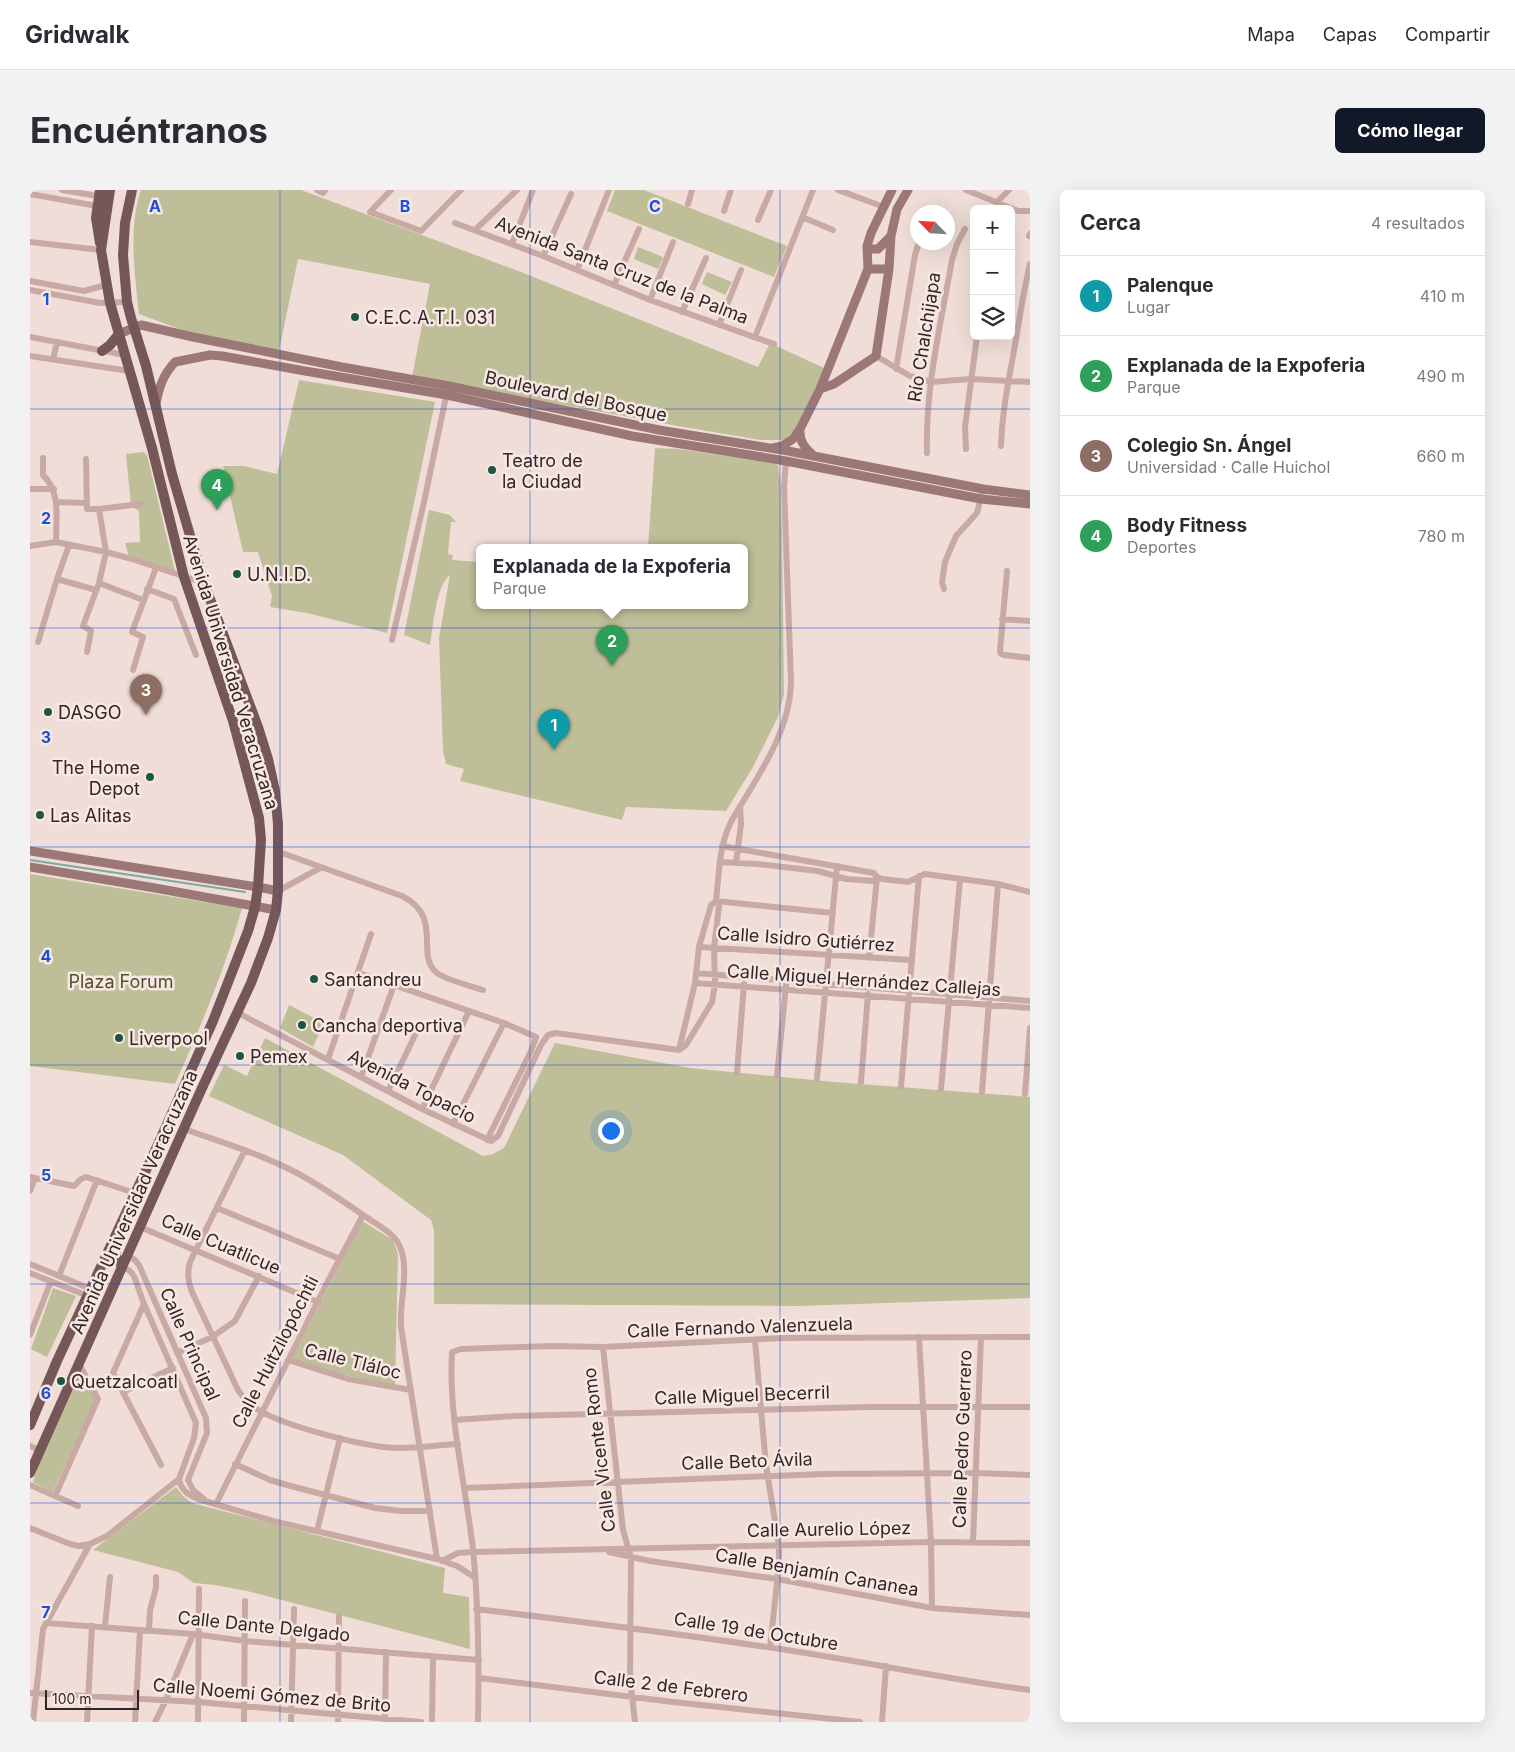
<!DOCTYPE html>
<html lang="es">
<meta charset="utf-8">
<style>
body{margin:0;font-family:Inter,sans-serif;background:#f2f2f3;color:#2b2b33}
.controls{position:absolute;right:15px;top:15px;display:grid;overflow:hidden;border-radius:8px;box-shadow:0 5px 20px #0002}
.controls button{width:45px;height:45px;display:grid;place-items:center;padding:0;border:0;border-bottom:1px solid #e1e1e2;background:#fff;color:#2b2b33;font:25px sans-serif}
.compass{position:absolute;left:880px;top:15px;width:45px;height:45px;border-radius:50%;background:#fff;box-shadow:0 5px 20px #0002;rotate:295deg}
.scale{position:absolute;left:15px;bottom:12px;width:94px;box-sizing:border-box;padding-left:5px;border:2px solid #332526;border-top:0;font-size:14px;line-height:18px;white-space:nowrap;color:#332526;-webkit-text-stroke:4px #f8e8e3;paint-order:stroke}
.you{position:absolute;left:580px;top:940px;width:18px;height:18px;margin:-12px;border:4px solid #fff;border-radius:50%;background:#1a73e8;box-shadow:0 0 0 8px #1a73e833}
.badge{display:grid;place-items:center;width:32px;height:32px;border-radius:50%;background:#111827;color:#fff;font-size:16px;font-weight:700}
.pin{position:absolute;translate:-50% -41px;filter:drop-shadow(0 1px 2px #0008)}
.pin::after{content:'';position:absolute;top:26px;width:18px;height:15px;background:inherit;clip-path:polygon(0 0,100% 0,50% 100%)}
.popup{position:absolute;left:446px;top:354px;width:272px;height:65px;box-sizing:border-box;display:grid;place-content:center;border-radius:8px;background:#fff;filter:drop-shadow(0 1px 4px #0005);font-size:16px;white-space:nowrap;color:#7c7c81}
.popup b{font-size:19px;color:#2b2b33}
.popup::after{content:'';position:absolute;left:50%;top:100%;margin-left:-10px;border:10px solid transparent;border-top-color:#fff}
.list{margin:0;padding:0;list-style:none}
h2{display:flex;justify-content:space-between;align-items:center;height:65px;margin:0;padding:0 20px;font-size:21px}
h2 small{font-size:16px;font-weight:400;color:#7c7c81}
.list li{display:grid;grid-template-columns:32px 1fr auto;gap:15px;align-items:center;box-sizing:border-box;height:80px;padding:0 20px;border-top:1px solid #e1e1e2}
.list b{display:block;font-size:19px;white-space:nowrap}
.list p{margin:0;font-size:16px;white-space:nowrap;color:#7c7c81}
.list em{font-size:16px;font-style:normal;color:#7c7c81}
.icon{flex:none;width:28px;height:28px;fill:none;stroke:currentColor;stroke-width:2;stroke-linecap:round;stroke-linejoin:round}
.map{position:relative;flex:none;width:1000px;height:1532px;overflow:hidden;border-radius:8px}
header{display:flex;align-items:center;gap:30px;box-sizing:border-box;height:70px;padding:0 25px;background:#fff;border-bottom:1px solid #e1e1e2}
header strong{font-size:24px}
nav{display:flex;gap:28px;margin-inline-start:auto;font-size:18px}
.intro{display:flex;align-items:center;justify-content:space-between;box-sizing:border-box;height:120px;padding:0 30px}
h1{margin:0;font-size:35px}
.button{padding:12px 22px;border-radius:8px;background:#111827;color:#fff;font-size:18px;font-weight:700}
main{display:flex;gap:30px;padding:0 30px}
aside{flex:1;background:#fff;border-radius:8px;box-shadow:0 5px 20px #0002}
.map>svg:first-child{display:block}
.green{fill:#bebf98}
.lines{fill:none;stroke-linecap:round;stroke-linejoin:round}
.stream{stroke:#77ad9e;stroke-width:2}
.street{stroke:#c8a9a4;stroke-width:6}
.secondary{stroke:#9b7775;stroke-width:9}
.primary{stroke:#755757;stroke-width:10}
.grid{fill:none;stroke:#1d4ed8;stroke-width:1;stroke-opacity:0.55}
.poi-dot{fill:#1c5445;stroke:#f8e8e3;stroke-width:2}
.labels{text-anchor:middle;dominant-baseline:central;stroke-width:5;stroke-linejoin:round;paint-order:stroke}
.street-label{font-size:18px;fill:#332526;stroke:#f8e8e3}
.poi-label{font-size:18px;fill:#332526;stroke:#f8e8e3;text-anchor:start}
.park-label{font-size:18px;fill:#50512a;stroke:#f8e8e3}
.grid-label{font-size:16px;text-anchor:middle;font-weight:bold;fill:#1d4ed8;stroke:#f8e8e3;stroke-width:5;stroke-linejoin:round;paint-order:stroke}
</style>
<header>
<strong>Gridwalk</strong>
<nav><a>Mapa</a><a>Capas</a><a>Compartir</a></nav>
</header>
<div class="intro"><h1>Encuéntranos</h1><a class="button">Cómo llegar</a></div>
<main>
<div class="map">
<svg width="1000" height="1532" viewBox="0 0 1000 1532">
<rect width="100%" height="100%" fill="#f0ddd7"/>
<path class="green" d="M111 0H271L491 82 728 177 740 153 794 178C783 203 775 230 756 250H730L648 236 382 187 400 94 268 69 249 161 155 141 109 124C105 86 98 37 111 0Z
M585 0H614L757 56 744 87 577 21Z
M608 57 633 67 628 79 604 69Z
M677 82 702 92 695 105 672 94Z
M269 190 405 212 357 443 277 423 240 417 242 406 228 362H213L193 276H214L247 284Z
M625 258 649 259 735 272 748 275 750 290 752 341 754 504 748 527 723 577 696 621 596 617 592 630 430 591 434 579 416 574 413 561 409 448 420 385C406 395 403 438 400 455L374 445 399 320 420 325 426 332H421L418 364 423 365 422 370 449 372 450 415H714V357H618Z
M113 262 117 265 145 381 143 386 100 370 95 353 110 352 109 321 101 316 96 264Z
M0 684 212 718C195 779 171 836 145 894L0 876Z
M259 815 294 833 283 857 250 838Z
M235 848 453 966 463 964 474 958 525 853 660 878 804 892 1000 907V1108L769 1116 404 1114V1040L401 1030 313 965 179 906 194 875 217 886Z
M332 1031 363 1050 368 1064 365 1196 310 1184 262 1169Z
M23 1098 46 1106 17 1167 1 1159Z
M50 1184 66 1209 23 1302 3 1292 8 1276Z
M146 1297 153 1306 162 1313 415 1378 413 1403 439 1407 440 1459 217 1401 185 1395 164 1393 148 1382 63 1360Z"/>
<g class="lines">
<path class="stream" d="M0 670 215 702"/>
<path class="street" d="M32 0 68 6
M287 0 293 3 295 0
M361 0 340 22 391 41 431 0
M808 0 854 17
M936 0 988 21H1000
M0 4 67 16
M967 12 979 0
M658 14 662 0
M694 21 701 0
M772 27 803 40
M728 30 741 0
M425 33 513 66 620 110 744 154
M445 40 487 0
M999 46 1000 44
M0 52 71 60
M482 54 503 0
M513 66 541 4
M547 80 579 0
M0 91 54 101 76 95
M584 95 609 39
M0 100 70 113 97 112
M620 110 643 52
M652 122 676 68
M689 135 711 80
M0 147 95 165
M725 147 783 0
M0 166 99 181
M846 166 880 186 901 192 941 189 1000 192
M23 169 27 152
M866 179 885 65 889 52
M971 256C972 224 978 193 984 161 989 132 993 103 1000 74
M936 259 935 237 947 146
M897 263C895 198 911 133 922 70L927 54 935 39
M13 268V285C31 302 26 329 26 352
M56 269 57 319H69L111 314
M0 299H24
M26 312 57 313
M0 356 26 352 76 362 102 369 174 393
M977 381 970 461 971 464 974 465 1000 468
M27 389 66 400
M69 393 113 410
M117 399 144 409 166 465
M914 399 912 392 915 372 926 346 947 323 953 299
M972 429 1000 431
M362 450 394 312 417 202
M8 452 27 389 39 355
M57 462 61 441 53 436 69 393 76 362 69 319
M103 480 113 447 102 442 126 378
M692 656 844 683 847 687 852 689 878 692 895 684 968 694 1000 702
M249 662 372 706C414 727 385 764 406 782 414 790 442 796 453 800
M690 672 727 674 788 681 816 689 844 691 847 687
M706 673 711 634 710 616
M248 701 290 678
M686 711 803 723
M669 757 881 770
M839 768 847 688
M329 783 474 833 506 847 501 861 457 950
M666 783 1000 811
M665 793 1000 818
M208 823 392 919 461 951 468 946 511 855 518 845 526 843 649 860
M649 860 656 855 682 812 685 794 684 758 689 716 686 711C689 684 689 654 702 630 727 587 760 543 761 492L754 297 756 271
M649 860 665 793 669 757 681 715 686 711
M298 869 341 744
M707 883 714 794
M747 886 756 795
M331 887 364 795
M787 889 807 676
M831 892 838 804
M871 897 889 686
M911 899 930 689
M358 901 391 833
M952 902 968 694
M995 904 1000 838
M392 919 439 821
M423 934 474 833
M154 939C191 952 230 964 265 982 290 995 313 1011 336 1027 347 1035 365 1043 370 1057 380 1079 369 1113 371 1137L407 1369
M215 960 160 1072C157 1084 158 1091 162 1102L208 1200C214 1209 221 1216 230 1221 259 1237 334 1257 367 1258 387 1258 407 1255 428 1254
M0 987 44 996 51 989 56 987 105 1003
M0 1001 5 988
M187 1018 310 1069
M110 1037 288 1112
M97 1065 105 1070 109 1075 176 1228 177 1243 158 1290 163 1300 174 1309
M0 1074 61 1099
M92 1076 100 1081 104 1086 114 1114 166 1233 164 1248 149 1289C151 1300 158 1305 168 1309L243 1331 407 1369 427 1376 444 1387
M0 1083 58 1106
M29 1086 67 990
M114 1114 83 1183 131 1275
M0 1145 21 1091
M889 1147 901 1352 902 1418
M725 1150 736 1276 749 1355V1375L740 1457
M573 1157 593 1340 601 1367 600 1489 605 1532
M147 1163 182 1147 205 1131 229 1086
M258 1170 318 1189 381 1200
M93 1202 143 1178
M424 1230 484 1226 840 1217H1000
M0 1256 11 1261
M205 1274 240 1290 257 1295 345 1318 371 1321H400
M0 1295 48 1316
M435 1298 795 1284 945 1283 1000 1285
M25 1306 68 1209 49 1174
M186 1314 298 1091 333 1025
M0 1338 40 1354 48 1356 60 1354 77 1346 149 1289
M287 1341 310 1248
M943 1352 951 1147
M579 1362 620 1371 747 1389 902 1418 1000 1425
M412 1371 428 1363 443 1362 901 1352 1000 1353
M446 1419C554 1432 662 1445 769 1462 846 1474 923 1490 1000 1500
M16 1433 163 1444 215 1451 449 1470
M75 1436 80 1387
M119 1440 120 1420 126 1398V1387
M449 1488 643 1512 830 1532
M0 1503 168 1512 391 1532
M355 1531 356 1462
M3 1532 13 1439 60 1354
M57 1532 62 1436
M105 1532 110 1440
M125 1532 136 1510 163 1444
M168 1532 169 1399
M214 1532 215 1411
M261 1532 264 1419
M308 1532 309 1426
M402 1532 403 1467
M448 1532C449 1475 449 1417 443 1360 436 1296 418 1227 422 1162L431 1159 521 1156 573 1157 754 1148 1000 1147
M852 1532 856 1476"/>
<path class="secondary" d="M837 59H848L861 46
M838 79H859
M89 144 111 135 163 147 312 177 419 196 629 240 758 261 953 299 1000 305
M790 199 804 194 846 166 859 79 861 46 867 19 878 0
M126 214C129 197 133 185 145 172L180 165 192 166 275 181 417 205 602 246 756 271 951 309 1000 314
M770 239C769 252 775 258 784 266
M743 258 752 256 763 249 770 239 790 199 838 79 837 56 841 43 862 0
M0 661 228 697 248 701
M0 677 125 698 246 720"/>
<path class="primary" d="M70 53 66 28 70 0
M72 161 80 155 89 144
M88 1051 85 1065 92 1076
M0 1235 27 1171 130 950 183 831 218 741 225 717 228 697 231 650 229 628 203 531 154 387 122 258 80 113 71 60 80 0
M0 1283 172 898 221 793 238 748 246 720 248 701V634L245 601 238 569 228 537 174 393 142 284 116 176 101 128 97 112 93 65 95 33 102 0"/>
</g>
<path class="grid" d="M250 0V1532M500 0V1532M750 0V1532M0 219H1000M0 438H1000M0 657H1000M0 875H1000M0 1094H1000M0 1313H1000"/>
<g class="poi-dot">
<circle cx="325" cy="127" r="5"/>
<circle cx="462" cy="280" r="5"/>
<circle cx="207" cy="384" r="5"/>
<circle cx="18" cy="522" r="5"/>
<circle cx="120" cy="587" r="5"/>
<circle cx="10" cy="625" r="5"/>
<circle cx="284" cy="789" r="5"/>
<circle cx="272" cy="835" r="5"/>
<circle cx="89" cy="848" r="5"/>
<circle cx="210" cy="866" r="5"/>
<circle cx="31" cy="1191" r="5"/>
</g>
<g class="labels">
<g class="street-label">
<text transform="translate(592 80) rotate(21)">Avenida Santa Cruz de la Palma</text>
<text transform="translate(894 147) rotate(-81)">Río Chalchijapa</text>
<text transform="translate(546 206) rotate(12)">Boulevard del Bosque</text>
<text transform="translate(201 482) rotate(73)">Avenida Universidad Veracruzana</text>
<text transform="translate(776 749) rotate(4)">Calle Isidro Gutiérrez</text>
<text transform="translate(834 790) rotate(4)">Calle Miguel Hernández Callejas</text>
<text transform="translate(382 896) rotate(27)">Avenida Topacio</text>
<text transform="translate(104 1012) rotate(-66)">Avenida Universidad Veracruzana</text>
<text transform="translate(191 1054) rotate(23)">Calle Cuatlicue</text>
<text transform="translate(710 1137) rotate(-2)">Calle Fernando Valenzuela</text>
<text transform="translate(160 1154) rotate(66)">Calle Principal</text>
<text transform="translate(245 1162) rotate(-63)">Calle Huitzilopóchtli</text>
<text transform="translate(323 1171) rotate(14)">Calle Tláloc</text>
<text transform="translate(712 1205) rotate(-2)">Calle Miguel Becerril</text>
<text transform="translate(932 1249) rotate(-88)">Calle Pedro Guerrero</text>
<text transform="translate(569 1260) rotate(-97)">Calle Vicente Romo</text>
<text transform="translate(717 1271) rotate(-2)">Calle Beto Ávila</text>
<text transform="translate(799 1339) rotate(-1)">Calle Aurelio López</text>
<text transform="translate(787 1382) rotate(10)">Calle Benjamín Cananea</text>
<text transform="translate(234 1436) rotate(6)">Calle Dante Delgado</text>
<text transform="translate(726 1441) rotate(9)">Calle 19 de Octubre</text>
<text transform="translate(641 1496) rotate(7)">Calle 2 de Febrero</text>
<text transform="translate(242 1505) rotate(5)">Calle Noemi Gómez de Brito</text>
</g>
<g class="poi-label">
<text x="335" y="127">C.E.C.A.T.I. 031</text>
<text x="472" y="270">Teatro de<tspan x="472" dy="21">la Ciudad</tspan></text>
<text x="217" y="384">U.N.I.D.</text>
<text x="28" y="522">DASGO</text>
<text x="110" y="577" text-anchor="end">The Home<tspan x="110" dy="21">Depot</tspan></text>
<text x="20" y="625">Las Alitas</text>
<text x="294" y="789">Santandreu</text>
<text x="282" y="835">Cancha deportiva</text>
<text x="99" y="848">Liverpool</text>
<text x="220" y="866">Pemex</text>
<text x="41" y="1191">Quetzalcoatl</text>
</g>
<g class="park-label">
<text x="91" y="791">Plaza Forum</text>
</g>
</g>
<g class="grid-label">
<text x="125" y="22">A</text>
<text x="375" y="22">B</text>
<text x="625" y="22">C</text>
<text x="16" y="115">1</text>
<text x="16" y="334">2</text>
<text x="16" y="553">3</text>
<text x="16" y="772">4</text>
<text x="16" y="991">5</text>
<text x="16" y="1209">6</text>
<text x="16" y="1428">7</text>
</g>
</svg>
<div class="controls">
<button>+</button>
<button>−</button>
<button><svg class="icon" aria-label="layers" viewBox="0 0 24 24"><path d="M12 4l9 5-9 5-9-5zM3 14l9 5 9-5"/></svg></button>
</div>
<svg class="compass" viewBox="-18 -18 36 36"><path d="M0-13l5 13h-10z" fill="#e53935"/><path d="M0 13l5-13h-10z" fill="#7c7c81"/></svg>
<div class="scale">100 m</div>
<div class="you"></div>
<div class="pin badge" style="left:524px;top:560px;background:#0f9aa8">1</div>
<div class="pin badge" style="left:582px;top:476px;background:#2e9e5b">2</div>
<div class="popup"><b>Explanada de la Expoferia</b>Parque</div>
<div class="pin badge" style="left:116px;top:525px;background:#8d6e63">3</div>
<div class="pin badge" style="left:187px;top:320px;background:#2e9e5b">4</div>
</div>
<aside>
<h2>Cerca<small>4 resultados</small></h2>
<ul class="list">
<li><span class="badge" style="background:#0f9aa8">1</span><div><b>Palenque</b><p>Lugar</p></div><em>410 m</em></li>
<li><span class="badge" style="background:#2e9e5b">2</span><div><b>Explanada de la Expoferia</b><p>Parque</p></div><em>490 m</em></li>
<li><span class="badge" style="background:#8d6e63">3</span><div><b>Colegio Sn. Ángel</b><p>Universidad · Calle Huichol</p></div><em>660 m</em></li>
<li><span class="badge" style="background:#2e9e5b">4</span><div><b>Body Fitness</b><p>Deportes</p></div><em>780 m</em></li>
</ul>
</aside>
</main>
